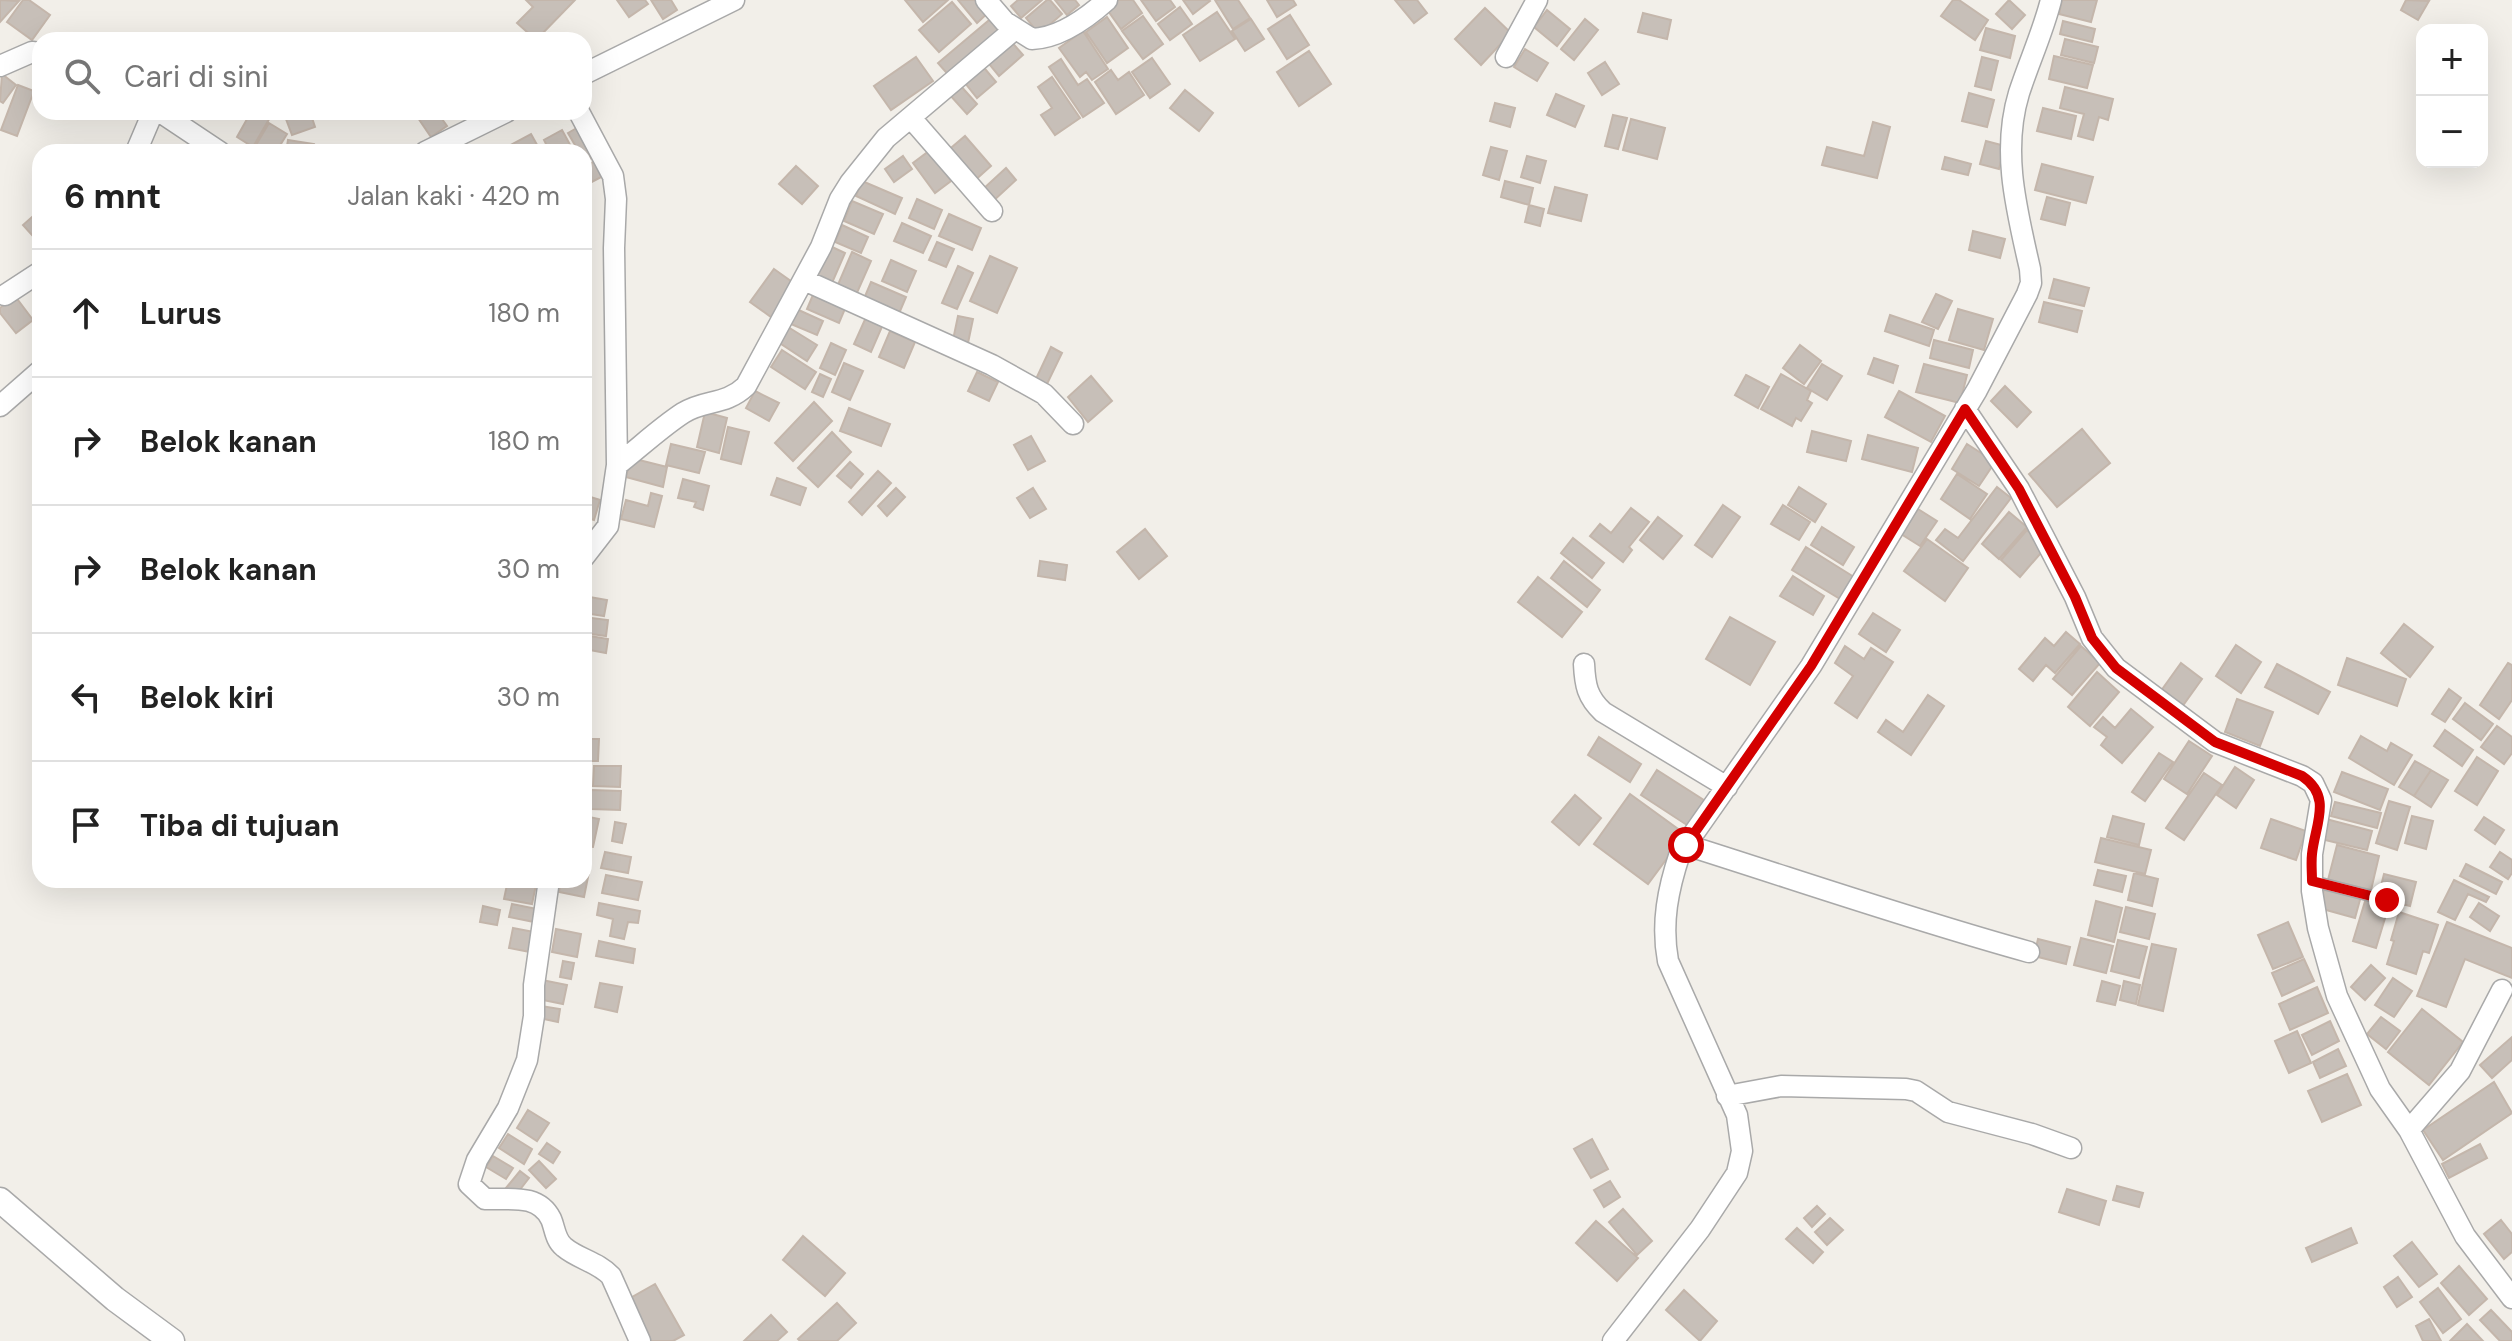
<!DOCTYPE html>
<html lang="id">
<meta charset="utf-8">
<style>
body{margin:0;font-family:"DM Sans",sans-serif;background:#f2f2f2;color:#222}
.controls{position:absolute;right:24px;top:24px;display:grid;overflow:hidden;border-radius:16px;box-shadow:0 8px 32px #0002}
.controls button{width:72px;height:72px;display:grid;place-items:center;padding:0;border:0;border-bottom:2px solid #e0e0e0;background:#fff;color:#222;font:40px sans-serif}
.stop{position:absolute;width:24px;height:24px;margin:-18px;border:6px solid #d40000;border-radius:50%;background:#fff}
.stop.end{background:#d40000;border-color:#fff;box-shadow:0 2px 8px #0008}
.list{margin:0;padding:0;list-style:none}
h2{display:flex;justify-content:space-between;align-items:center;height:104px;margin:0;padding:0 32px;font-size:34px}
h2 small{font-size:26px;font-weight:400;color:#767676}
.list li{display:grid;grid-template-columns:52px 1fr auto;gap:24px;align-items:center;box-sizing:border-box;height:128px;padding:0 32px;border-top:2px solid #e0e0e0}
.list b{display:block;font-size:30px;white-space:nowrap}
.list em{font-size:26px;font-style:normal;color:#767676}
.icon{flex:none;width:44px;height:44px;fill:none;stroke:currentColor;stroke-width:2;stroke-linecap:round;stroke-linejoin:round}
.map{position:relative;flex:none;width:2512px;height:1341px;overflow:hidden}
.search{position:absolute;background:#fff;box-shadow:0 8px 32px #0002;left:32px;top:32px;width:560px;height:88px;display:flex;align-items:center;gap:20px;box-sizing:border-box;padding:0 28px;border-radius:24px;color:#767676;font-size:30px}
.panel{position:absolute;background:#fff;box-shadow:0 8px 32px #0002;left:32px;top:144px;width:560px;height:744px;border-radius:24px}
.map>svg:first-child{display:block}
.building{fill:#c7bfb8;stroke:#c4b6ab;stroke-width:2}
.lines{fill:none;stroke-linecap:round;stroke-linejoin:round}
.service-casing{stroke:#a9a9a9;stroke-width:13}
.minor-casing{stroke:#a9a9a9;stroke-width:23}
.tertiary-casing{stroke:#a9a9a9;stroke-width:27}
.service{stroke:#fff;stroke-width:10}
.minor{stroke:#fff;stroke-width:20}
.tertiary{stroke:#fff;stroke-width:24}
.route{stroke:#d40000;stroke-width:10}
</style>
<div class="map">
<svg width="2512" height="1341" viewBox="0 0 2512 1341">
<rect width="100%" height="100%" fill="#f2efe9"/>
<path class="building" d="M0 0 19 1 0 22Z
M23 0H29L50 15 32 40 7 22Z
M526 0H575L536 40 517 23 533 7Z
M617 0H645L648 4 629 17Z
M651 0H671L677 10 663 19Z
M905 0H948L923 22Z
M958 0H981L990 11 977 23Z
M1018 0H1042L1021 18 1011 6Z
M1047 0H1050L1062 14 1039 34 1026 18Z
M1055 0H1075L1079 5 1067 15Z
M1118 0H1133L1142 13 1121 29 1106 8Z
M1141 0H1170L1175 7 1156 21Z
M1183 0H1209L1210 1 1193 14Z
M1215 0H1238L1250 18 1233 29Z
M1267 0H1293L1296 5 1277 17Z
M1395 0H1417L1427 13 1414 23Z
M1953 0H1959L1988 20 1975 40 1941 16Z
M2009 0 2025 15 2012 29 1996 14Z
M2062 0H2097L2091 22 2059 14Z
M2406 0 2429 1 2418 20 2401 10Z
M952 2 971 24 939 52 919 30Z
M1180 7 1192 24 1170 40 1158 24Z
M1485 8 1511 33 1481 65 1455 39Z
M1547 10 1570 29 1557 46 1534 27Z
M1217 12 1235 39 1200 61 1183 35Z
M1643 13 1671 20 1667 39 1638 32Z
M1290 15 1309 45 1287 59 1268 29Z
M994 16 1008 32 953 80 938 63Z
M1143 16 1163 44 1143 59 1122 31Z
M1107 17 1128 48 1107 63 1086 32Z
M1251 19 1264 39 1245 51 1232 31Z
M1585 19 1598 30 1574 60 1561 49Z
M2063 21 2095 29 2092 42 2060 34Z
M1986 28 2015 36 2010 58 1980 50Z
M1083 31 1108 69 1092 80 1086 72 1080 77 1059 48Z
M1009 39 1023 55 999 76 985 59Z
M2065 39 2098 47 2094 63 2061 55Z
M1525 49 1548 63 1537 81 1514 67Z
M1309 51 1331 84 1299 106 1277 72Z
M2054 56 2093 65 2087 88 2049 79Z
M916 57 933 81 891 110 874 86Z
M1982 57 1998 61 1991 90 1975 86Z
M1152 58 1170 84 1150 98 1132 72Z
M1061 59 1078 85 1087 79 1104 103 1083 117 1049 67Z
M1605 62 1619 84 1602 95 1588 73Z
M980 63 996 82 977 98 962 79Z
M1111 70 1118 80 1129 72 1144 95 1116 114 1095 82Z
M2 74 16 85 3 103 0 101Z
M1052 77 1080 118 1055 135 1041 115 1052 108 1038 87Z
M959 84 977 104 967 114 949 94Z
M18 85 34 91 17 136 1 130Z
M2065 87 2113 99 2108 120 2099 117 2093 140 2078 136 2084 114 2060 108Z
M1185 90 1213 113 1199 131 1170 108Z
M1969 93 1994 100 1987 127 1962 121Z
M1556 94 1584 106 1575 127 1547 115Z
M1495 103 1515 108 1510 127 1490 121Z
M2043 108 2076 116 2071 139 2037 131Z
M251 112 272 114 253 147 237 137Z
M304 112H310L315 127 292 135 286 119Z
M414 112H437L447 126 431 137Z
M1613 115 1627 118 1618 149 1605 146Z
M1631 119 1665 128 1657 159 1623 150Z
M1873 122 1890 127 1877 178 1822 165 1827 147 1864 156Z
M269 123 287 134 276 152H268L256 145Z
M582 125 598 154 584 162V152H579L568 133Z
M562 130 574 152H550L544 140Z
M531 134 541 152H509L507 147Z
M965 136 991 166 973 182 946 152Z
M288 140 314 144 313 152H286Z
M1986 141 2005 146 1999 169 1980 164Z
M1491 147 1507 151 1499 180 1483 175Z
M929 151 951 181 935 193 913 163Z
M903 156 912 169 894 182 885 169Z
M1527 156 1546 161 1540 183 1521 177Z
M1945 157 1971 164 1968 175 1942 169Z
M597 160 605 175 584 186V167Z
M2042 164 2093 177 2086 203 2035 190Z
M796 166 818 186 802 204 779 184Z
M1006 168 1016 180 992 202 982 190Z
M862 181 902 198 895 214 856 196Z
M1505 181 1533 188 1529 205 1501 197Z
M1555 187 1587 195 1581 221 1548 213Z
M2047 197 2070 203 2065 225 2041 219Z
M917 199 942 210 934 229 909 218Z
M852 201 883 214 874 234 844 221Z
M1529 205 1544 209 1540 226 1525 222Z
M40 210V244L23 225Z
M949 214 981 228 972 250 939 236Z
M902 223 931 236 923 253 894 241Z
M842 225 868 237 861 253 835 242Z
M1973 231 2005 239 2000 258 1969 250Z
M937 242 954 249 946 267 929 260Z
M830 246 845 253 832 283 817 276Z
M852 252 871 261 856 295 837 287Z
M990 256 1017 268 997 313 970 301Z
M891 260 916 271 907 292 882 281Z
M958 266 973 273 957 309 942 303Z
M774 269 795 284 771 317 750 302Z
M2054 279 2089 288 2084 306 2049 298Z
M871 282 906 297 898 316 863 301Z
M815 290 847 304 839 323 807 309Z
M1936 294 1952 301 1938 329 1922 322Z
M15 296 33 320 16 333 0 313V308Z
M2044 302 2082 311 2077 332 2039 322Z
M792 307 823 321 817 335 786 322Z
M1958 309 1993 319 1984 350 1949 340Z
M867 315 884 322 871 352 854 344Z
M1890 315 1934 330 1929 346 1885 331Z
M958 316 973 319 968 343 953 340Z
M788 327 817 345 807 361 778 342Z
M890 331 915 342 904 368 879 357Z
M1934 340 1973 350 1969 368 1930 358Z
M831 343 846 350 835 375 820 368Z
M1800 345 1821 361 1804 384 1783 368Z
M1051 347 1062 353 1047 384 1036 379Z
M782 350 816 372 805 389 771 367Z
M1874 358 1898 366 1893 383 1868 374Z
M844 363 863 371 850 400 832 392Z
M1822 364 1842 376 1827 400 1807 388Z
M1924 364 1967 375 1960 403 1916 392Z
M977 372 998 382 989 401 968 391Z
M820 374 831 379 823 397 812 392Z
M1781 374 1811 391 1807 400 1812 403 1801 421 1796 418 1792 426 1761 409Z
M1746 375 1769 387 1758 408 1735 395Z
M1091 376 1112 401 1088 422 1068 397Z
M2005 386 2031 412 2017 427 1991 401Z
M755 391 779 403 769 421 746 408Z
M1899 391 1945 416 1931 442 1885 417Z
M814 402 832 421 793 461 775 443Z
M849 408 890 424 881 446 840 431Z
M705 412 727 418 719 453 697 447Z
M728 427 749 432 741 464 721 459Z
M2082 429 2110 463 2057 507 2029 474Z
M1812 431 1851 441 1846 461 1807 452Z
M832 432 851 452 818 487 798 468Z
M1868 435 1918 448 1912 472 1862 459Z
M1031 436 1045 461 1028 470 1014 445Z
M671 444 705 452 699 473 666 465Z
M1967 444 1995 462 1979 486 1952 469Z
M631 458 667 467 663 487 626 477Z
M850 462 863 474 851 488 837 476Z
M878 471 891 483 862 515 849 502Z
M1957 474 1987 494 1970 519 1941 499Z
M777 478 806 488 800 505 771 495Z
M683 479 709 486 703 510 694 507 696 502 678 498Z
M1799 487 1826 504 1815 522 1788 505Z
M1997 487 2011 498 1963 561 1936 540 1945 529 1958 538Z
M896 488 905 497 887 516 878 506Z
M1033 488 1046 509 1030 518 1017 498Z
M651 493 662 496 654 527 621 519 626 500 648 506Z
M584 495 600 500 594 520 584 517Z
M1723 505 1740 517 1712 557 1695 545Z
M1783 505 1810 522 1799 540 1771 524Z
M1631 508 1649 522 1629 547 1632 550 1623 562 1590 536 1600 524 1611 533Z
M1918 509 1937 521 1920 546 1901 534Z
M2009 512 2027 527 1999 559 1982 544Z
M1658 517 1682 536 1663 559 1640 540Z
M1822 527 1854 547 1843 565 1811 545Z
M1145 529 1167 556 1139 579 1117 552Z
M2027 530 2046 547 2020 577 2001 560Z
M1573 538 1604 563 1592 578 1561 553Z
M1927 539 1968 568 1945 601 1904 571Z
M1806 547 1854 577 1840 599 1792 570Z
M1040 561 1067 565 1065 580 1038 576Z
M1564 561 1600 590 1587 607 1551 578Z
M1793 576 1824 596 1813 615 1780 596Z
M1538 577 1582 612 1562 637 1518 602Z
M584 596 607 600 604 616 584 613Z
M1873 613 1900 630 1886 652 1859 634Z
M584 617 608 620 606 636 584 633Z
M1730 617 1775 642 1750 685 1706 659Z
M2404 624 2433 647 2410 677 2381 653Z
M2066 632 2080 644 2055 673 2046 665 2033 681 2019 669 2045 638 2054 646Z
M584 635 608 639 606 653 584 649Z
M2236 645 2261 662 2241 693 2216 676Z
M1845 646 1864 659 1871 648 1893 662 1857 718 1835 703 1853 676 1835 663Z
M2081 646 2100 663 2072 695 2053 679Z
M2347 658 2406 679 2397 706 2338 685Z
M2181 663 2202 679 2179 711 2158 695Z
M2508 663 2512 665V700L2499 719 2480 705Z
M2277 664 2330 692 2318 714 2265 687Z
M2097 672 2119 692 2090 726 2068 707Z
M2449 689 2461 698 2445 722 2432 714Z
M1928 695 1944 706 1911 755 1878 732 1886 720 1903 732Z
M2237 699 2273 712 2260 746 2225 732Z
M2465 703 2493 724 2481 740 2453 719Z
M2131 709 2153 727 2122 763 2101 745 2107 737 2094 727 2103 717 2115 728Z
M2497 726 2512 737V753L2504 764 2481 747Z
M2445 730 2473 750 2462 766 2434 746Z
M2361 736 2387 751 2391 743 2412 755 2394 785 2349 758Z
M1599 737 1641 764 1630 782 1588 755Z
M584 739H599L598 761H584Z
M2189 741 2212 756 2187 794 2164 779Z
M2159 753 2173 762 2145 801 2132 792Z
M2477 757 2498 771 2477 805 2455 791Z
M2415 761 2431 770 2414 796 2399 787Z
M594 766H621L620 787 593 786Z
M2235 767 2254 780 2236 808 2217 795Z
M1657 770 1707 802 1690 827 1641 795Z
M2431 770 2448 780 2431 807 2414 796Z
M2342 772 2388 789 2380 810 2334 792Z
M2204 773 2222 785 2184 840 2166 828Z
M591 790 621 791 620 810 591 809Z
M1630 794 1685 834 1648 884 1594 844Z
M1575 795 1601 818 1579 845 1552 822Z
M2389 801 2410 807 2397 850 2376 843Z
M2335 802 2381 813 2377 828 2331 816Z
M584 816 599 819 593 847 584 846Z
M2113 816 2144 824 2139 845 2107 837Z
M2412 816 2433 821 2426 849 2405 843Z
M2484 817 2504 830 2495 844 2475 830Z
M2271 819 2306 831 2296 860 2261 848Z
M2326 819 2372 831 2367 850 2321 839Z
M615 822 626 824 622 843 612 841Z
M2101 838 2151 850 2145 874 2095 862Z
M2337 845 2379 856 2371 890 2328 880Z
M605 852 631 857 628 873 601 868Z
M2500 852 2512 860V873L2508 879 2490 867Z
M2466 864 2502 882 2496 894 2460 876Z
M2098 870 2126 876 2122 892 2094 885Z
M584 871 589 872 584 897 559 892 561 880H584Z
M2134 873 2158 879 2152 906 2128 900Z
M2384 874 2416 882 2410 906 2378 898Z
M606 875 642 882 638 900 602 893Z
M508 880H537L532 904 504 899Z
M2454 880 2489 897 2486 902 2468 894 2455 920 2438 912Z
M2325 886 2361 896 2355 918 2319 908Z
M2366 898 2389 905 2376 948 2353 941Z
M2096 901 2122 908 2114 942 2088 935Z
M599 903 640 911 638 923 628 922 624 939 610 936 613 919 597 915Z
M2479 903 2499 916 2490 931 2470 917Z
M512 904 537 909 534 922 509 917Z
M483 906 500 910 497 925 480 922Z
M2126 907 2155 914 2149 939 2120 932Z
M2399 912 2438 925 2429 953 2423 951 2416 974 2387 964 2394 941 2391 940Z
M2288 922 2303 957 2273 969 2258 935Z
M2447 922 2512 948V978L2465 959 2446 1007 2417 996Z
M513 928 534 932 530 952 509 948Z
M556 929 581 934 577 957 552 952Z
M2081 938 2113 946 2106 973 2074 965Z
M2038 939 2070 947 2066 964 2034 956Z
M2118 940 2147 947 2139 978 2111 971Z
M599 941 635 949 633 963 596 956Z
M2152 944 2176 949 2163 1011 2138 1005Z
M2304 959 2314 981 2282 996 2272 973Z
M563 961 574 963 571 979 560 977Z
M2371 965 2385 978 2365 1000 2351 987Z
M2393 978 2412 991 2394 1017 2375 1005Z
M542 980 567 985 563 1004 538 999Z
M2102 981 2120 986 2115 1005 2097 1001Z
M2124 981 2140 985 2136 1004 2120 1000Z
M600 983 622 987 617 1012 595 1007Z
M2317 987 2328 1013 2290 1030 2279 1004Z
M541 1006 560 1009 558 1022 539 1018Z
M2422 1009 2463 1042 2429 1085 2388 1052Z
M2381 1017 2400 1031 2386 1049 2367 1034Z
M2330 1021 2339 1041 2312 1055 2302 1035Z
M2297 1031 2311 1063 2289 1073 2275 1041Z
M2512 1037V1060L2492 1078 2480 1065Z
M2338 1049 2346 1066 2320 1078 2313 1062Z
M2347 1074 2361 1105 2322 1122 2308 1091Z
M2494 1082 2512 1113 2443 1160 2423 1130Z
M528 1110 549 1123 537 1141 517 1128Z
M508 1134 532 1149 524 1164 499 1148Z
M1592 1139 1608 1169 1591 1178 1574 1149Z
M547 1143 560 1152 553 1163 539 1154Z
M2480 1144 2487 1158 2449 1178 2442 1164Z
M493 1156 513 1168 506 1179 486 1167Z
M539 1161 556 1179 546 1188 529 1170Z
M520 1171 529 1178 515 1196 506 1188Z
M1610 1181 1620 1197 1604 1207 1594 1190Z
M2117 1186 2143 1193 2139 1207 2113 1200Z
M2067 1189 2106 1201 2099 1225 2059 1212Z
M1817 1206 1825 1214 1812 1227 1804 1218Z
M1623 1209 1652 1241 1637 1255 1609 1222Z
M1830 1218 1843 1230 1827 1245 1815 1232Z
M2501 1220 2512 1234V1252L2504 1259 2484 1234Z
M1596 1221 1638 1258 1617 1281 1576 1243Z
M1797 1228 1823 1252 1813 1263 1786 1239Z
M2351 1228 2357 1243 2312 1262 2306 1248Z
M803 1236 845 1273 825 1296 783 1260Z
M2412 1242 2437 1274 2419 1287 2394 1256Z
M2459 1266 2487 1299 2469 1315 2441 1283Z
M2398 1277 2412 1297 2397 1307 2384 1287Z
M655 1284 684 1335 673 1341H650L627 1300Z
M2438 1288 2461 1319 2443 1333 2420 1302Z
M1684 1290 1717 1321 1700 1341 1666 1310Z
M837 1303 856 1323 837 1341H800L798 1339Z
M2491 1310 2512 1332V1341H2500L2480 1320Z
M771 1315 787 1332 777 1341H744Z
M2429 1319 2441 1341H2423L2416 1326Z
M2467 1324 2483 1341H2450Z"/>
<g class="lines">
<g class="service-casing">
<path id="service" d="M2312 881 2387 900"/>
</g>
<g class="minor-casing">
<path id="minor" d="M986 0 1005 22 1032 39C1059 38 1087 18 1107 0
M1506 57 1537 0
M0 66 32 52 40 53
M584 74 734 0
M160 112 220 152
M579 112 613 176 616 199 614 248 617 465
M911 118 992 211
M136 152 153 112
M425 152 506 112
M804 280 992 365 1044 394 1073 424
M5 295 40 272
M0 406 40 371
M1965 409 2019 489 2075 597 2092 638 2116 668 2215 742 2302 776 2313 783 2321 800 2312 854V891L2318 928 2337 996 2380 1089 2409 1130 2465 1236 2512 1298
M584 557 608 526 617 465C639 448 660 428 683 413 705 399 725 406 746 386L821 247 840 199 850 183 886 138 1015 29
M1584 664C1585 685 1587 697 1603 712L1727 787
M1686 845C1800 881 1913 920 2029 952
M549 880 534 985V1016L527 1060 508 1108 477 1160 469 1184 485 1199C509 1200 538 1193 551 1219 555 1228 555 1240 564 1247 578 1259 598 1262 611 1276L640 1341
M1727 1096 1781 1086 1906 1089 1916 1091 1948 1112 2032 1134 2071 1148
M2409 1130 2460 1071 2502 990
M1613 1341 1700 1229 1737 1173 1742 1151 1737 1115 1668 961C1661 923 1668 889 1680 853L1811 666 1977 390 2027 294 2031 283 2030 269C2017 211 2001 152 2019 93 2029 62 2043 32 2051 0"/>
</g>
<g class="tertiary-casing">
<path id="tertiary" d="M0 1200 115 1299 172 1341"/>
</g>
<use href="#service" class="service"/>
<use href="#minor" class="minor"/>
<use href="#tertiary" class="tertiary"/>
</g>
<g class="lines">
<path class="route" d="M1686 845 1811 666 1965 409 2019 489 2075 597 2092 638 2116 668 2215 742 2302 776C2333 797 2315 824 2312 854 2311 863 2312 872 2312 881L2387 900"/>
</g>
</svg>
<div class="controls">
<button>+</button>
<button>−</button>
</div>
<div class="stop" style="left:1686px;top:845px"></div>
<div class="stop end" style="left:2387px;top:900px"></div>
<div class="search"><svg class="icon" aria-label="search" viewBox="0 0 24 24"><circle cx="10" cy="10" r="6"/><path d="M15 15l6 6"/></svg>Cari di sini</div>
<section class="panel">
<h2>6 mnt<small>Jalan kaki · 420 m</small></h2>
<ul class="list">
<li><svg class="icon" aria-label="ahead" viewBox="0 0 24 24"><path d="M12 20V5M6 11l6-6 6 6"/></svg><div><b>Lurus</b></div><em>180 m</em></li>
<li><svg class="icon" aria-label="right" viewBox="0 0 24 24"><path d="M7 20v-9h11M14 6l5 5-5 5"/></svg><div><b>Belok kanan</b></div><em>180 m</em></li>
<li><svg class="icon" aria-label="right" viewBox="0 0 24 24"><path d="M7 20v-9h11M14 6l5 5-5 5"/></svg><div><b>Belok kanan</b></div><em>30 m</em></li>
<li><svg class="icon" aria-label="left" viewBox="0 0 24 24"><path d="M17 20v-9H6M10 6l-5 5 5 5"/></svg><div><b>Belok kiri</b></div><em>30 m</em></li>
<li><svg class="icon" aria-label="arrive" viewBox="0 0 24 24"><path d="M6 21V4h12l-3 4 3 4H6"/></svg><div><b>Tiba di tujuan</b></div></li>
</ul>
</section>
</div>
